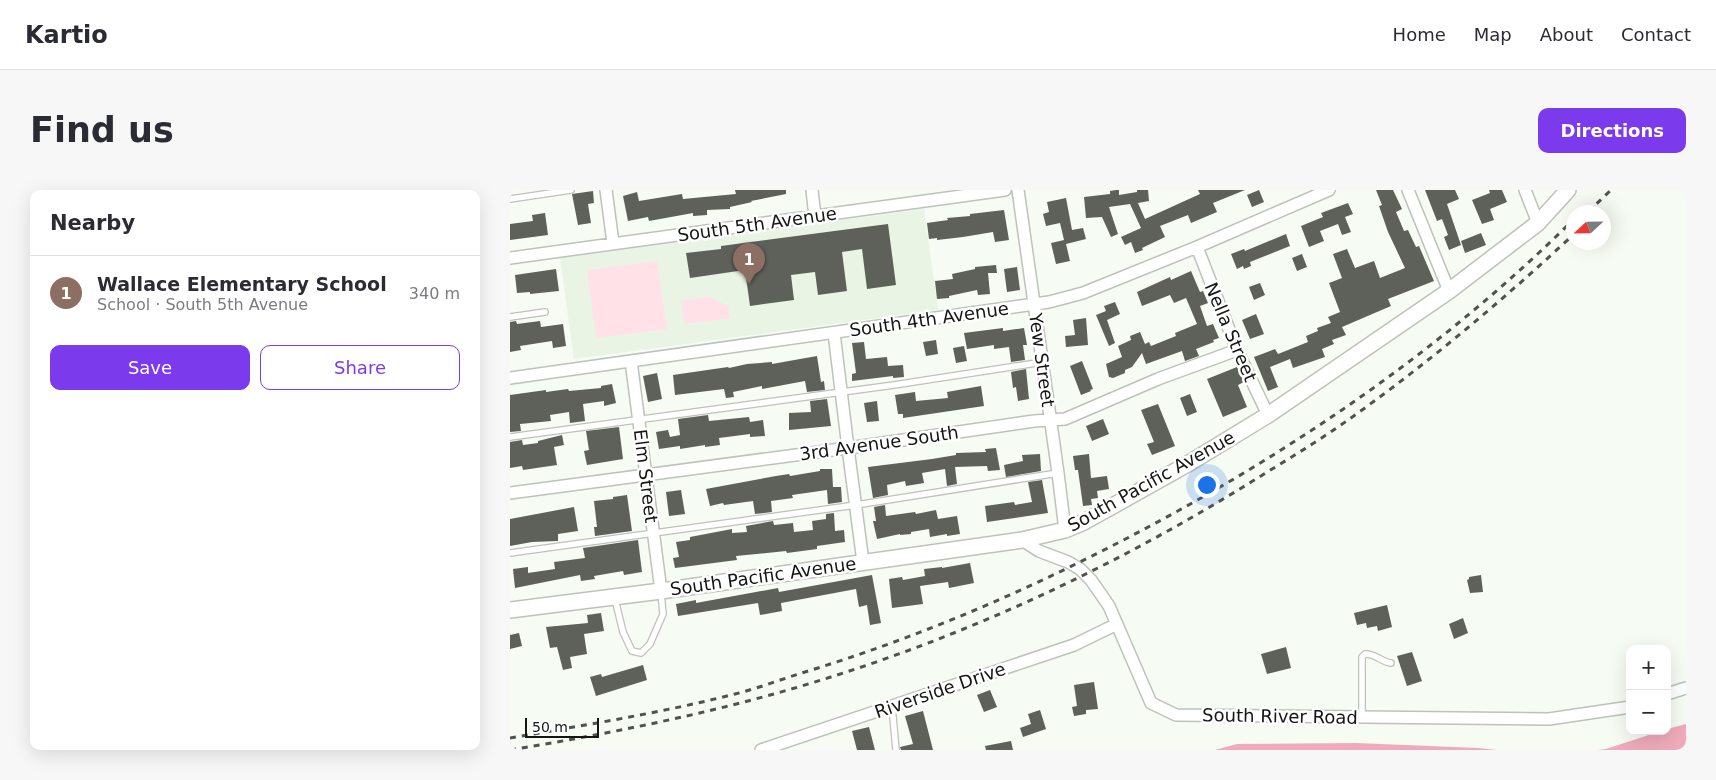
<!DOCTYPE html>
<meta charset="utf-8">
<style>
body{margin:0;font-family:"DejaVu Sans",sans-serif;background:#f7f7f7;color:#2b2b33}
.controls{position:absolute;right:15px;bottom:15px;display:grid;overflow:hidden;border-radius:10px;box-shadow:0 5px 20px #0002}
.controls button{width:45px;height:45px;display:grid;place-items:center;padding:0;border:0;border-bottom:1px solid #e1e1e2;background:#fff;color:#2b2b33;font:25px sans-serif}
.compass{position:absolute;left:1056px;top:15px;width:45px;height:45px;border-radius:50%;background:#fff;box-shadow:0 5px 20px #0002;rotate:248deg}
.scale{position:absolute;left:15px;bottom:12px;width:74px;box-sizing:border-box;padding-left:5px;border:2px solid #141613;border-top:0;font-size:14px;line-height:18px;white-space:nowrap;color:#141613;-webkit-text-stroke:4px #fff;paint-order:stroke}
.you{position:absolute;left:696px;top:294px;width:18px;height:18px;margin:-12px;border:4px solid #fff;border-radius:50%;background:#1a73e8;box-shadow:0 0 0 8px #1a73e833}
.badge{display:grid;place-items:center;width:32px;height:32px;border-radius:50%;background:#7c3aed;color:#fff;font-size:16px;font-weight:700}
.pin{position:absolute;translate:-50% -41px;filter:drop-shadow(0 1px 2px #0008)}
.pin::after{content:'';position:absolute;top:26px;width:18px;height:15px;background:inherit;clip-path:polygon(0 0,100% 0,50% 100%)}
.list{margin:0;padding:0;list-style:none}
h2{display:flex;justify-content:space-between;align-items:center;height:65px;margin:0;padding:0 20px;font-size:21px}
h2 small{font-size:16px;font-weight:400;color:#7c7c81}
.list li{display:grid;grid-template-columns:32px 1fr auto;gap:15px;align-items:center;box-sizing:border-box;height:75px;padding:0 20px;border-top:1px solid #e1e1e2}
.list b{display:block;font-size:19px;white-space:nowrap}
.list p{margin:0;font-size:16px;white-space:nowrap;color:#7c7c81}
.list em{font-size:16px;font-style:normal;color:#7c7c81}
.actions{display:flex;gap:10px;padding:15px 20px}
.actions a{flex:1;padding:11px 0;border:1px solid #7c3aed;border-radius:10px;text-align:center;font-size:18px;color:#7c3aed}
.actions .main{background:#7c3aed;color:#fff}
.map{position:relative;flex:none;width:1176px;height:560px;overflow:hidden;border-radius:10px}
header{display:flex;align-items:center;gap:30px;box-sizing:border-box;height:70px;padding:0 25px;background:#fff;border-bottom:1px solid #e1e1e2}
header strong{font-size:24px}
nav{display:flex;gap:28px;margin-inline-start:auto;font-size:18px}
.intro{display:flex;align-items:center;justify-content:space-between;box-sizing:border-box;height:120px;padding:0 30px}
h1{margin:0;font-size:35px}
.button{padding:12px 22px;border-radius:10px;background:#7c3aed;color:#fff;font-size:18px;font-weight:700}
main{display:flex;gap:30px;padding:0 30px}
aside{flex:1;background:#fff;border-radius:10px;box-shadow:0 5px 20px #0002}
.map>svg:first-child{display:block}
.built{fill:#eaf4e5}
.green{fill:#ffe1e7}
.water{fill:#efabbb}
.building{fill:#5d615a}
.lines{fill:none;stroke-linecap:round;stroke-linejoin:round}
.lane-casing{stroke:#bdc2ba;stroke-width:8}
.street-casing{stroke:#bdc2ba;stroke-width:14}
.secondary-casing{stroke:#bdc2ba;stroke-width:18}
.lane{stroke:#fff;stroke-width:5.5}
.street{stroke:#fff;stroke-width:11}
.secondary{stroke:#fff;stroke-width:15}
.rail{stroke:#50524e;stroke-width:3;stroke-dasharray:6 6;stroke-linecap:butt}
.labels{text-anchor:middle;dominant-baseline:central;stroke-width:5;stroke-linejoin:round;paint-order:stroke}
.street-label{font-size:18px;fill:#141613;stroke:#fff}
</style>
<header>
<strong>Kartio</strong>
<nav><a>Home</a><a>Map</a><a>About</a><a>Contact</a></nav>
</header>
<div class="intro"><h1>Find us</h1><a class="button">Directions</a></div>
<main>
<aside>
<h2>Nearby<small></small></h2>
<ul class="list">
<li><span class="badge" style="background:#8d6e63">1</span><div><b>Wallace Elementary School</b><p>School · South 5th Avenue</p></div><em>340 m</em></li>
</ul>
<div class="actions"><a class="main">Save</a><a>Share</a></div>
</aside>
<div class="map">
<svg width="1176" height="560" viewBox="0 0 1176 560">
<rect width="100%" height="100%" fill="#f6fbf3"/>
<path class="built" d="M414 19 428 120 64 169 50 68Z"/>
<path class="green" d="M147 71 157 139 86 148 77 80Z
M198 107 218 116 220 128 174 134 171 111Z"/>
<path class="water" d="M1176 534V560H1088L1096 559 1151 541H1157V539Z
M846 553 968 558 987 560H705L727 554Z"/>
<path class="building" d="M225 0H276V4L241 11 242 12 220 17V19L197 20V25L183 26V23L139 31 138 27 118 31 113 6 127 2 129 11 172 4 173 9 226 4Z
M606 0H609V5L627 2V0H638L639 11 628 13 635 29 690 4 688 0H735L703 13 707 22 681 33 678 25 650 36 655 47 632 58 633 60 625 63 621 52 615 55 611 47 631 38 620 14 599 17 608 44 601 47 592 27 576 28 574 7 600 4V1Z
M749 0 754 12 742 17 737 5Z
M866 0H883L892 19 886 22 894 41 898 40 906 57 909 56 924 91 878 109 881 116 832 137 836 145 822 150 824 154 812 159 815 167 783 178 780 169 760 177 768 197 758 201 744 167 765 159 768 164 798 152 796 146 808 141 807 138 821 133 818 127 830 122 819 93 832 88 823 64 837 59 845 78 864 71 870 88 895 78 878 42 869 16 872 15Z
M915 0H945L949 9 937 14 951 55 939 60 934 47 938 45 932 29 927 31Z
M979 0H992L997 12 980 19 984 30 972 34 962 10 980 3Z
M83 1 84 13 78 14 81 33 68 35 62 4Z
M556 8 562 40 573 38 576 49 556 54 560 71 546 74 541 53 554 50 550 33 536 36 533 24 539 22 537 12Z
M838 13 843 24 835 27 841 42 832 45 828 34 810 41 814 51 799 57 791 36 813 27 811 23Z
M494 20 499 50 485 52 483 42 453 47 427 50V48L419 49 417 33 438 30 437 28 460 26V24Z
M35 23 38 45 0 50V34L23 31 22 25Z
M378 34 386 95 357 99 352 59 332 62 337 101 308 105 305 82 281 85 284 110 240 116 235 80 180 88 176 63 211 59V56Z
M971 43 976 55 955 63 951 51Z
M776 44 780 56 740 72 741 76 734 79 733 76 727 79 721 64 734 59 735 61Z
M792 64 797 77 787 81 782 68Z
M486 75 487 83H478L480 104 468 105 467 100 439 106V108L427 109 425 91 443 89 442 84 465 79V77Z
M507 77 510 100 497 102 494 79Z
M46 79 49 101 20 104V102L7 103 5 85Z
M681 81 690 102 693 101 698 113 690 116 697 136 703 134 709 148 703 150 704 152 686 159 689 166 675 171 672 161 636 174 632 163 622 177 615 180V183L603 188 599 187 596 174 612 167 608 156 621 150 620 146 630 142 635 154 639 152 641 156 666 146 665 143 687 134 676 108 664 113 660 105 632 116 627 102 660 87 661 90Z
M750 93 755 105 744 110 739 97Z
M605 112 610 124 597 130 605 153 599 156 586 125 596 121 594 116Z
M746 124 754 144 740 149 732 130Z
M576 128 578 155 556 157 555 146 565 145 563 130Z
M6 131 7 134 30 131 31 137 53 134 56 156 43 158 42 151 10 156 11 160 0 162V132Z
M493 138V141L514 138 517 155H513L515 170 501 172 499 157 484 159V155L457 159 454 143Z
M426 150 428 164 416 166 413 152Z
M354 152 356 169 377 167 378 176 393 175 394 187 383 188V186L342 191V184L346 183 342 153Z
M454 156 457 171 446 173 443 158Z
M307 166 311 192 314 191 315 200 297 202 295 191 252 199V196L223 202 224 207 216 208 214 199 165 205 163 185 218 177 219 178 237 174 262 172V174Z
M572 171 583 199 580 200 581 201 571 205 560 176Z
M727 177 734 192 728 195 737 217 713 227 697 189Z
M516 179 519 209 508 211 506 197 503 198 501 182Z
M147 183 152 209 138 212 133 186Z
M102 194 106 213 94 216V211L73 214 75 231 60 233 59 222 40 225 41 231 10 234 11 241 0 242V205L36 200V202L58 199 59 201 91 198V196Z
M471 196 474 216 393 228V224H388L385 205 405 202 406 211 438 208 437 202Z
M680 204 687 222 677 226 670 208Z
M317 209 321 236 279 240V223L301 222 300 211Z
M367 211 369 231 357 232 354 213Z
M648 214 665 256 642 265 637 254 644 252 631 220Z
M198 225 199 231 239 227 240 232 253 230 255 246 240 247V244L209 248 210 255 195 257V255L170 259V256L149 259 146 242 158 240 160 247 170 245 168 229Z
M593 229 599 244 582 251 576 236Z
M109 237 113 269 77 275 74 261 79 260 76 241Z
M52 245 54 255 44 257 47 275 13 280 12 276 0 278V252L12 250 13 255 28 253V251Z
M486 258 490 280 478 281 477 276 445 277 447 294 437 296 435 279 412 283 414 293 396 296 395 291 377 295 378 305 363 308 358 277 422 269 446 265V263L476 262 475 259Z
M530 264 531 281 496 287 494 275 513 271 512 265Z
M579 264 581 288 597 286 599 299 587 301 588 308 581 309 582 315 573 316 568 280H565L563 266Z
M310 279H322L323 297H331L332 312 318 314 317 300 282 305 283 308 261 311 262 322 245 324 243 311 214 315 213 313 200 316 196 299 266 286 279 284 280 286 310 281Z
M532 290 538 323 477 332 475 316 504 312 505 315 522 312 518 292Z
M171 300 175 324 159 326 156 302Z
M117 305 122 341 85 346 84 337H87L84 311 103 309V307Z
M375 315 376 326 405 322 406 324 426 320 428 329 447 326 450 344 437 346V344L420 347 419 339 401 342V344L390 345V344L367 349 363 331H366L364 317Z
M64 317 68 341 48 344V351L22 352 0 356V329Z
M324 323 325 341 334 340 335 352 307 356V359L277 363 276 361 226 366 227 370 165 378 163 368 169 367 166 352 180 350V347L222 339V343L237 342 236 336 263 331 264 335 283 333 284 342 303 340 302 331 316 329V324Z
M128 350 132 382 114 385 113 381 84 386 85 389 71 391 70 385 5 398 3 379 18 377V383L45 379 44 372 75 368 73 358Z
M460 373 464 393 439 398 438 392 410 396 413 414 382 418 379 389 392 387 393 390 415 386 414 379 432 377V378Z
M362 385 371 433 360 435 357 415 349 417 346 399 271 413 272 421 250 425 248 413 168 426 166 414 186 410V413L268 398 269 402Z
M971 385 973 402 960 403 957 390 959 389V387Z
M877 415 882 437 868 441 867 436 857 438 856 433 847 435 844 423Z
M91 423 94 441 74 444 77 464 60 467 62 478 53 480 47 457 40 458 36 437 78 433 77 425Z
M953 428 958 443 944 449 939 434Z
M9 443 12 456 0 459V445Z
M776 457 781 478 757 484 751 464Z
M902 462 912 491 897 496 887 466Z
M133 475 137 490 86 506 80 487 91 484 92 487Z
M584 492 588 519 576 520V524L564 526 562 517 567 516 564 495Z
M480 500 487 517 474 522 467 505Z
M530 520 536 539 513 547 510 538 521 534 518 524Z
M413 521 423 560H391L390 557 403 554 395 526Z
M359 537 365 560H347L342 541Z
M501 551 503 560H476L475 556Z"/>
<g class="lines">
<g class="lane-casing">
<path id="lane" d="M0 9 61 0
M0 127 35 122
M0 247 384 195 533 172
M0 363 346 315 548 283
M105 409 113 442 122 461 131 463 140 454 153 424 151 403
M382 516 386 560
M852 527V467L855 464C864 463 872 472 881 473"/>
</g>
<g class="street-casing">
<path id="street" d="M96 0 103 53
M302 0 305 27
M508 0 548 283 555 340
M898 0 939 101
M1015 0 1028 33
M687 57 727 160 758 225
M0 68 495 0
M324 143 338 258 353 372
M121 171 151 401
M0 188 539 112 573 103 687 57 819 0
M0 303 338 258 524 231 555 229 648 189 727 160
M512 350 529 361 558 372 570 379 581 390 599 416 641 513 666 525 1039 529 1120 517
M1157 504 1176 498
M251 560 564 455 607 434"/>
</g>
<g class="secondary-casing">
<path id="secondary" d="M0 420 151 401 512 350 555 340 574 332 676 275 758 225 939 101 1028 33 1058 0"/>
</g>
<use href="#lane" class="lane"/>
<use href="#street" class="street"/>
<use href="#secondary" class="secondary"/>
<path class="rail" d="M1078 22 1101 0
M0 548C75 535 151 523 225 504 249 498 272 489 295 482 393 452 488 413 580 367 757 279 923 169 1064 29
M0 560C109 542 218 520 324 486 475 438 619 369 754 284 785 265 816 246 845 225 922 170 994 109 1064 44"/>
</g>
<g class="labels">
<g class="street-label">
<text transform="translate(247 34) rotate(-8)">South 5th Avenue</text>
<text transform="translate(419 129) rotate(-8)">South 4th Avenue</text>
<text transform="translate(721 142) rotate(67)">Nella Street</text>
<text transform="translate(532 170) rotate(82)">Yew Street</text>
<text transform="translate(369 253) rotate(-8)">3rd Avenue South</text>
<text transform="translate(136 286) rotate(83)">Elm Street</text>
<text transform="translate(641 291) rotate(-29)">South Pacific Avenue</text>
<text transform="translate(253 386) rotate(-8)">South Pacific Avenue</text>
<text transform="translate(430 500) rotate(-19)">Riverside Drive</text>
<text transform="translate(770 526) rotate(1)">South River Road</text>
</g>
</g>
</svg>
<div class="controls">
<button>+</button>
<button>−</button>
</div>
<svg class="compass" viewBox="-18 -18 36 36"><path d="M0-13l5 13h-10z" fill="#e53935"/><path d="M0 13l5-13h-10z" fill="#7c7c81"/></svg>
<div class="scale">50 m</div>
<div class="you"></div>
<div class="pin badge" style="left:239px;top:94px;background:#8d6e63">1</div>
</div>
</main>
